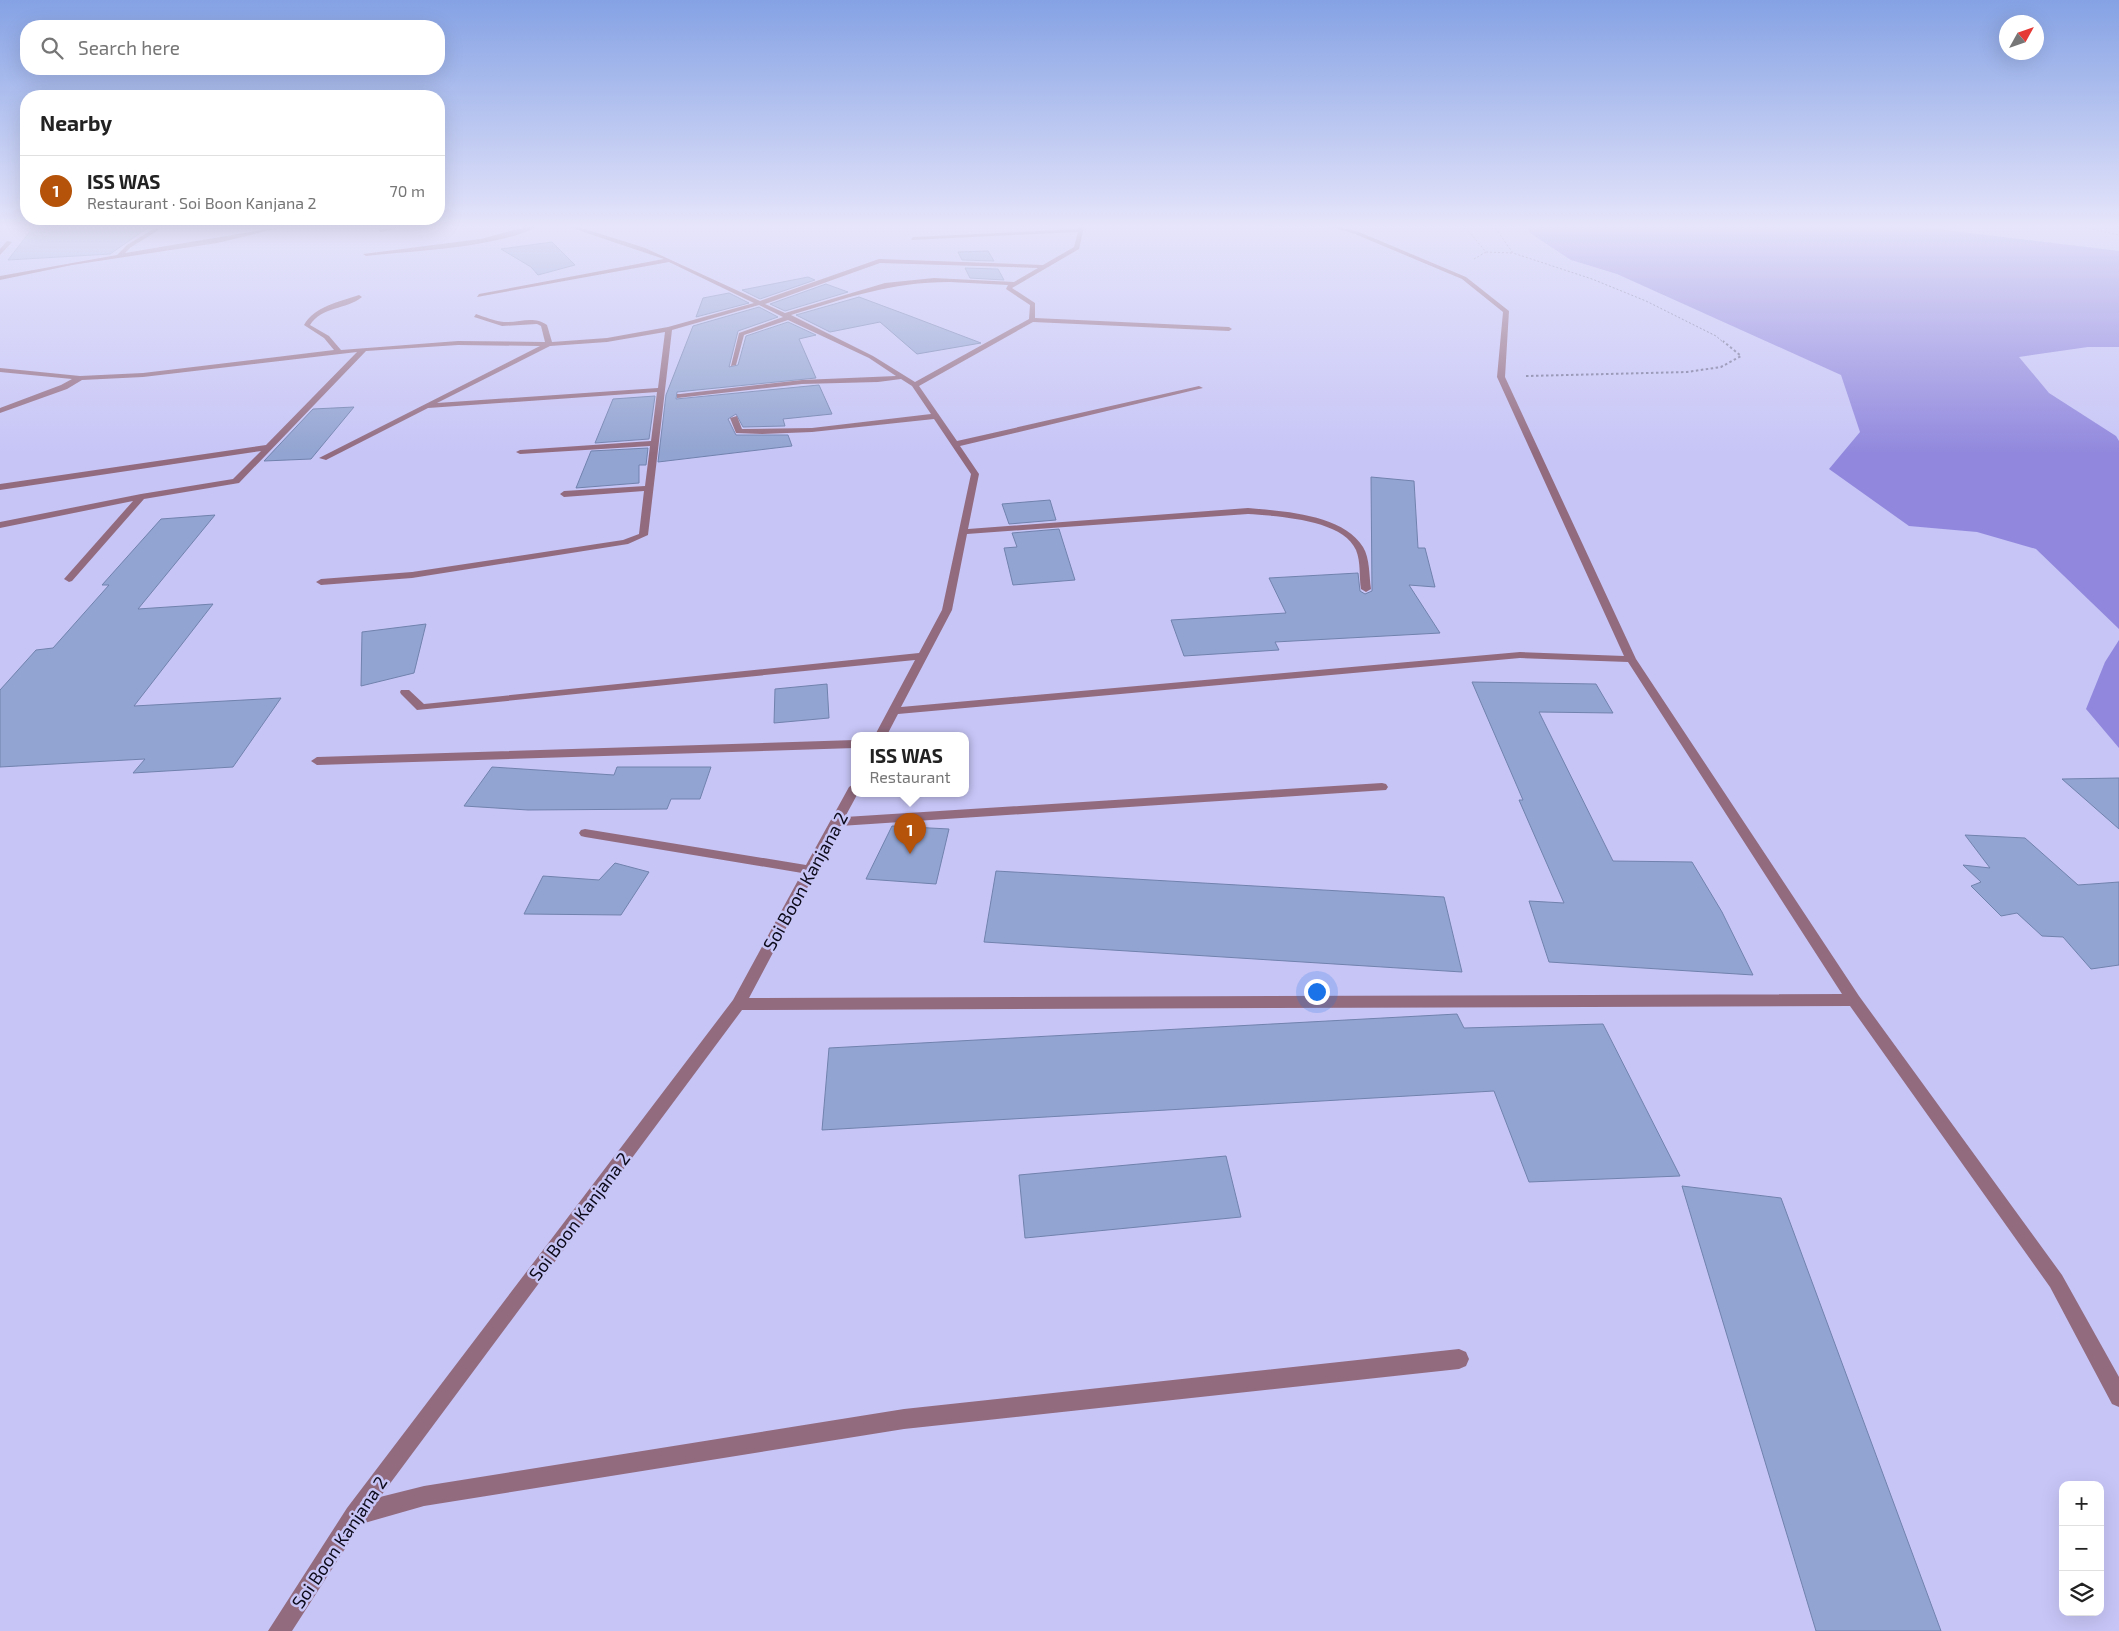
<!DOCTYPE html>
<meta charset="utf-8">
<style>
body{margin:0;font-family:"Exo 2",sans-serif;background:#f6f6f6;color:#222}
.controls{position:absolute;right:15px;bottom:15px;display:grid;overflow:hidden;border-radius:10px;box-shadow:0 5px 20px #0002}
.controls button{width:45px;height:45px;display:grid;place-items:center;padding:0;border:0;border-bottom:1px solid #e0e0e0;background:#fff;color:#222;font:25px sans-serif}
.compass{position:absolute;left:1999px;top:15px;width:45px;height:45px;border-radius:50%;background:#fff;box-shadow:0 5px 20px #0002;rotate:50deg}
.you{position:absolute;left:1316px;top:991px;width:18px;height:18px;margin:-12px;border:4px solid #fff;border-radius:50%;background:#1a73e8;box-shadow:0 0 0 8px #1a73e833}
.badge{display:grid;place-items:center;width:32px;height:32px;border-radius:50%;background:#b45309;color:#fff;font-size:16px;font-weight:700}
.pin{position:absolute;translate:-50% -41px;filter:drop-shadow(0 1px 2px #0008)}
.pin::after{content:'';position:absolute;top:26px;width:18px;height:15px;background:inherit;clip-path:polygon(0 0,100% 0,50% 100%)}
.popup{position:absolute;left:851px;top:732px;width:118px;height:65px;box-sizing:border-box;display:grid;place-content:center;border-radius:10px;background:#fff;filter:drop-shadow(0 1px 4px #0005);font-size:16px;white-space:nowrap;color:#767676}
.popup b{font-size:19px;color:#222}
.popup::after{content:'';position:absolute;left:50%;top:100%;margin-left:-10px;border:10px solid transparent;border-top-color:#fff}
.list{margin:0;padding:0;list-style:none}
h2{display:flex;justify-content:space-between;align-items:center;height:65px;margin:0;padding:0 20px;font-size:21px}
h2 small{font-size:16px;font-weight:400;color:#767676}
.list li{display:grid;grid-template-columns:32px 1fr auto;gap:15px;align-items:center;box-sizing:border-box;height:70px;padding:0 20px;border-top:1px solid #e0e0e0}
.list b{display:block;font-size:19px;white-space:nowrap}
.list p{margin:0;font-size:16px;white-space:nowrap;color:#767676}
.list em{font-size:16px;font-style:normal;color:#767676}
.icon{flex:none;width:28px;height:28px;fill:none;stroke:currentColor;stroke-width:2;stroke-linecap:round;stroke-linejoin:round}
.map{position:relative;flex:none;width:2119px;height:1631px;overflow:hidden}
.search{position:absolute;background:#fff;box-shadow:0 5px 20px #0002;left:20px;top:20px;width:425px;height:55px;display:flex;align-items:center;gap:12px;box-sizing:border-box;padding:0 18px;border-radius:20px;color:#767676;font-size:19px}
.panel{position:absolute;background:#fff;box-shadow:0 5px 20px #0002;left:20px;top:90px;width:425px;height:135px;border-radius:20px}
.map>svg:first-child{display:block}
.water{fill:#9188dd}
.building{fill:#92a4d1;stroke:#7182ae}
.lines{fill:none;stroke-linecap:round;stroke-linejoin:round}
.path-far1{stroke:#747295;stroke-width:1;stroke-dasharray:2 2;stroke-linecap:butt}
.path{stroke:#747295;stroke-width:2;stroke-dasharray:2.5 2.5;stroke-linecap:butt}
.minor{fill:#926b7f;fill-rule:evenodd}
.labels{text-anchor:middle;dominant-baseline:central;stroke-width:5;stroke-linejoin:round;paint-order:stroke}
.near-street-label{font-size:18px;fill:#0c0a1a;stroke:#c7c5f6}
</style>
<div class="map">
<svg width="2119" height="1631" viewBox="0 0 2119 1631">
<rect width="100%" height="100%" fill="#c7c5f6"/>
<path class="water" d="M1527 225H1904L2119 251V347H2088L2019 357 2049 393 2116 436 2119 441V629L2036 549 1977 532 1909 526 1829 469 1860 432 1841 375 1617 274 1571 260 1530 233Z
M2119 640V748L2086 709 2105 662Z"/>
<path class="building" d="M35 225H152L110 254 8 260Z
M552 242 575 265 538 275 531 267 501 249Z
M988 251 994 261 962 260 958 252Z
M965 268 998 269 1004 280 970 278Z
M808 277 815 280 760 299 742 290Z
M826 284 848 292 785 311 770 304Z
M729 293 749 303 696 317 703 298Z
M859 297 910 316 981 343 917 354 880 322 830 332 796 315Z
M759 307 778 317 738 331 729 367 738 365 746 336 788 322 816 335 799 339 816 378 677 392 676 399 819 385 832 414 783 419 785 426 743 427 736 414 728 419 736 435H788L792 446 658 462 666 395 693 326Z
M655 396 649 439 595 443 613 399Z
M354 407 311 459 264 461 313 409Z
M648 448 646 465H639V483L576 488 591 451Z
M1371 477 1414 481 1418 548H1425L1435 587 1409 585 1440 633 1275 642 1279 650 1184 656 1171 620 1286 613 1269 578 1358 573 1360 591 1365 594 1372 591Z
M1050 500 1056 520 1009 524 1002 504Z
M215 515 138 609 213 604 134 706 281 698 233 767 133 773 145 759 0 767V690L36 650 53 648 109 585H102L161 519Z
M1059 529 1075 580 1013 585 1004 548 1017 547 1012 533Z
M426 624 414 673 361 686 362 632Z
M1472 682 1596 684 1613 713 1539 712 1613 861 1692 862 1722 912 1753 975 1549 962 1529 901 1564 903 1519 800H1523Z
M827 684 829 718 774 723 775 689Z
M492 767 614 775 617 767H711L700 799H671L667 809 528 810 464 806Z
M2119 778V829L2062 779Z
M892 826 949 829 936 884 866 879Z
M1965 835 2025 838 2078 885 2119 882V965L2091 969 2063 937 2042 936 2017 913 2001 916 1971 886 1981 882 1963 865 1990 868Z
M615 863 649 872 621 915 524 914 543 876 599 880Z
M996 871 1444 897 1462 972 984 942Z
M1457 1014 1464 1028 1603 1024 1680 1176 1529 1182 1494 1091 822 1130 829 1048Z
M1226 1156 1241 1217 1025 1238 1019 1175Z
M1682 1186 1781 1198 1941 1631H1816Z"/>
<g class="lines">
<path class="path-far1" d="M1458 225 1465 227 1486 252 1474 259
M1493 225 1513 253 1592 279 1646 301 1716 336 1724 343
M2073 225 2119 235
M1486 252 1513 253"/>
<path class="path" d="M1526 376 1687 372 1721 367 1741 356 1723 341"/>
<path class="minor" d="M160 225H167L131 247 125 253 292 225 217 243 72 265 0 280V276L117 255 127 245Z
M402 225H416L381 232 378 230Z
M532 225H540C505 247 410 251 366 256L363 254 481 239Z
M563 225H572L645 248 760 301 879 259 1043 265 1074 247 1078 232 911 240 913 237 1079 229V225H1107L1084 227 1079 249 1012 288 1035 303V318L1229 327 1232 329 1229 331 1033 322 919 386 957 441 1199 386 1203 388 960 446 979 474 968 529 1248 508C1282 511 1343 514 1363 547 1370 558 1369 576 1371 589L1366 592 1361 589C1359 577 1361 562 1356 550 1343 519 1276 516 1248 514L967 534 952 610 901 707 1520 652 1624 656 1497 377 1503 312 1462 279 1355 234 1324 225H1333L1359 232 1466 277 1509 311 1505 377 1636 659 1859 996 2062 1275 2119 1377V1407L2112 1404 2050 1287 1850 1006 742 1010 380 1497 424 1486 904 1409 1459 1349 1466 1352 1469 1359 1466 1366 1459 1369 904 1429 424 1506 361 1524 292 1631H268L347 1508 733 1000 802 873 585 837 581 836 579 833 581 830 585 829 806 865 849 787 855 783V793H858L845 817 1382 783 1386 784 1388 787 1386 790 840 826 749 998 1842 994 1628 662 1520 658 898 714 887 735H875L915 660 417 710 401 694 400 692 401 690H409L424 704 919 653 942 610 971 474 934 419 812 432 762 434 736 433 730 418 737 416 742 429 812 428 931 414 912 386 901 379 878 382 802 384 677 398V394H680L802 380 896 376 869 358 788 320 744 335 736 365 731 366 739 333 783 317 759 305 672 330 648 535 628 544 412 578 321 585 316 582 321 579 412 572 623 540 639 534 644 491 564 497 560 494 564 491 645 486 650 446 520 454 516 452 520 450 651 441 657 392 428 408 326 460 319 458 540 346 458 345 366 351 239 483 144 499 72 581 69 582 64 579 133 501 0 528V522L141 494 233 479 261 451 0 490V484L266 445 357 352 143 377 82 380 67 389 0 413V408L61 385 72 379 0 372V368L80 376 143 373 334 350 324 338 304 325C315 306 339 302 359 295L362 297C346 310 322 306 310 325L329 336 341 350 458 341 545 342 541 326 537 324 502 326 474 317 476 314C485 317 494 321 504 322 518 323 534 315 547 325L552 342 607 338 668 327 754 303 669 262 477 297 479 294 664 259ZM880 263 1038 268 1014 282 934 278 885 283 785 313 765 304ZM950 282 1008 285 1006 289 1030 305 1029 319 915 382 873 356 791 315C847 298 890 282 950 282ZM665 332 658 388 437 403 550 346 607 342Z
M7 241 12 242 0 255V249Z
M855 740V748L317 765 311 761 317 757Z"/>
</g>
<linearGradient id="sky" x2="0" y2="1"><stop stop-color="#85a2e4"/><stop offset="0.5" stop-color="#e6e5fb"/><stop offset="1" stop-color="#e6e5fb" stop-opacity="0"/></linearGradient>
<rect width="2119" height="453" fill="url(#sky)"/>
<g class="labels">
<g class="near-street-label">
<text transform="translate(805 881) rotate(-61)">Soi Boon Kanjana 2</text>
<text transform="translate(579 1216) rotate(-53)">Soi Boon Kanjana 2</text>
<text transform="translate(339 1542) rotate(-56)">Soi Boon Kanjana 2</text>
</g>
</g>
</svg>
<div class="controls">
<button>+</button>
<button>−</button>
<button><svg class="icon" aria-label="layers" viewBox="0 0 24 24"><path d="M12 4l9 5-9 5-9-5zM3 14l9 5 9-5"/></svg></button>
</div>
<svg class="compass" viewBox="-18 -18 36 36"><path d="M0-13l5 13h-10z" fill="#e53935"/><path d="M0 13l5-13h-10z" fill="#767676"/></svg>
<div class="you"></div>
<div class="pin badge" style="left:910px;top:854px">1</div>
<div class="popup"><b>ISS WAS</b>Restaurant</div>
<div class="search"><svg class="icon" aria-label="search" viewBox="0 0 24 24"><circle cx="10" cy="10" r="6"/><path d="M15 15l6 6"/></svg>Search here</div>
<section class="panel">
<h2>Nearby<small></small></h2>
<ul class="list">
<li><span class="badge">1</span><div><b>ISS WAS</b><p>Restaurant · Soi Boon Kanjana 2</p></div><em>70 m</em></li>
</ul>
</section>
</div>
